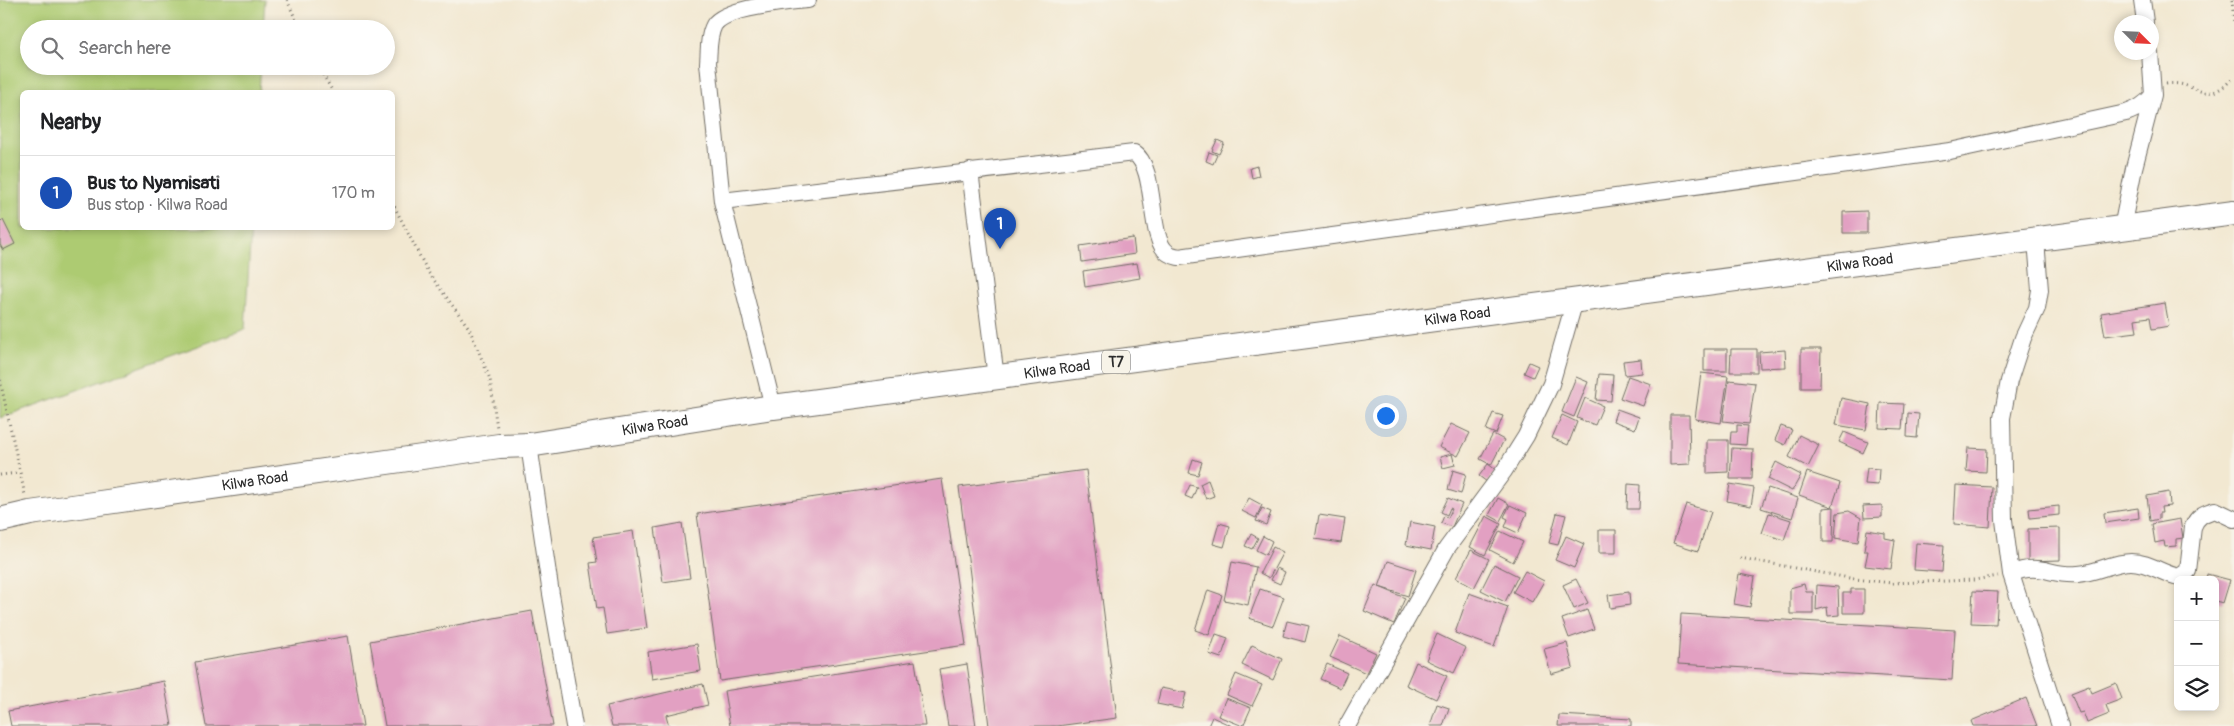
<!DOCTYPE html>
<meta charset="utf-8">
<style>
body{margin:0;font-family:Pangolin,sans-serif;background:#f6f6f6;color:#202124}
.controls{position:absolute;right:15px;bottom:15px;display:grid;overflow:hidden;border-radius:8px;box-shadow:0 2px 8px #0003}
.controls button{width:45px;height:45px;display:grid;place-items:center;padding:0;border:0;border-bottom:1px solid #e0e0e0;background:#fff;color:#202124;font:25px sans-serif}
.compass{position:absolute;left:2114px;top:15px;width:45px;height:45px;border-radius:50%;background:#fff;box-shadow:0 2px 8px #0003;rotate:114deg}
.you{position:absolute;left:1385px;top:415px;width:18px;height:18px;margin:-12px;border:4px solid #fff;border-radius:50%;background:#1a73e8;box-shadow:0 0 0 8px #1a73e833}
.badge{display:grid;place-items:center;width:32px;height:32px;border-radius:50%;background:#db2777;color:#fff;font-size:16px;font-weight:700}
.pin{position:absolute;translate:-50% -41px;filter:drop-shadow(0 1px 2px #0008)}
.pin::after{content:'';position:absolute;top:26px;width:18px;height:15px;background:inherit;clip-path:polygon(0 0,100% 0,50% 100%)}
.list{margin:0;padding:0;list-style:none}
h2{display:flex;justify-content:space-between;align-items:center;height:65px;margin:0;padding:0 20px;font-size:21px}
h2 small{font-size:16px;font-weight:400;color:#757577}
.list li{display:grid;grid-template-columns:32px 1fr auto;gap:15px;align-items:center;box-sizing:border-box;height:75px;padding:0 20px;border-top:1px solid #e0e0e0}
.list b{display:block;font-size:19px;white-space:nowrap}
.list p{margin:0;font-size:16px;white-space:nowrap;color:#757577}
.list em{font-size:16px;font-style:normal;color:#757577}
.icon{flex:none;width:28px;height:28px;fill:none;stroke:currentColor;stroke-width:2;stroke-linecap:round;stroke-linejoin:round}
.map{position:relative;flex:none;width:2234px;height:726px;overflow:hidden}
.search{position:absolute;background:#fff;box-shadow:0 2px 8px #0003;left:20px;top:20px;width:375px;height:55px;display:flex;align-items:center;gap:12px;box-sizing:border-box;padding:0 18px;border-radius:28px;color:#757577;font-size:19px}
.panel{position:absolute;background:#fff;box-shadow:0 2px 8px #0003;left:20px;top:90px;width:375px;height:140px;border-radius:8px}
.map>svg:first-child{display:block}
.green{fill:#adcb72;stroke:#6c7b4e}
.building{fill:#e2a0c2}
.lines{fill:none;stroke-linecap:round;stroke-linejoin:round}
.minor-casing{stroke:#716d65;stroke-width:18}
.highway-casing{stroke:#716d65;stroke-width:26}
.path{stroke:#716d65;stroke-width:3;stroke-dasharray:1 4;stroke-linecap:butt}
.minor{stroke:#fff;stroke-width:16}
.highway{stroke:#fff;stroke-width:24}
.labels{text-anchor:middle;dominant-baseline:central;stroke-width:4.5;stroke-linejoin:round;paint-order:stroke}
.shield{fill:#f7f3e8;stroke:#686764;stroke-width:1}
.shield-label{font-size:14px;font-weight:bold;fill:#2b2b2b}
.street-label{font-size:15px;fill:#2b2b2b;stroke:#f7f3e8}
</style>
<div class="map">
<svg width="2234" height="726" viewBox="0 0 2234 726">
<rect width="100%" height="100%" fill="#f7f3e8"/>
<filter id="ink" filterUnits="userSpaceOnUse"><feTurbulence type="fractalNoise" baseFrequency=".02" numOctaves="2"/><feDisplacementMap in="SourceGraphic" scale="10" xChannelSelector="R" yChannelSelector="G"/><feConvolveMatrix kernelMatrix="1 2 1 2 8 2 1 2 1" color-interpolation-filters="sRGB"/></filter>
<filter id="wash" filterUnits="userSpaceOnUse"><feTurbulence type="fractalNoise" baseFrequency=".0096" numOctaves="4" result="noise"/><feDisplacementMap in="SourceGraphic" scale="20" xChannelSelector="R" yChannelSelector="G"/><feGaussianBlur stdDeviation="1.12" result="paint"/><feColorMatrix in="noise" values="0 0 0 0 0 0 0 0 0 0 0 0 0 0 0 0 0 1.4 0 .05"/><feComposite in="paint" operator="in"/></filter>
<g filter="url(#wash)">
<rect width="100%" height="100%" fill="#f2e8d1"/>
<path class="green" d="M0 0H265L263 29H29V66H261L259 92H22V228H251L245 329 0 418Z"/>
<g id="blocks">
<path class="building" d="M1217 140 1224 143 1219 154 1212 151Z
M1209 152 1217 155 1213 164 1206 161Z
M1257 166 1259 176 1252 178 1250 168Z
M1867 211V233H1843V212Z
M3 220 15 244 3 250 0 245V221Z
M1133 238 1135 254 1082 262 1080 246Z
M1137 263 1140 278 1085 287 1083 271Z
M2165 303 2169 326 2152 329 2150 317 2135 319 2137 332 2105 336 2101 313Z
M1704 349H1727V371H1704Z
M1731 349H1757V372H1730Z
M1801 349H1821L1820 388H1801Z
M1785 350 1786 367 1760 368 1759 352Z
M1641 359 1642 373 1625 375 1623 361Z
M1529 362 1538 366 1533 377 1524 373Z
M1701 373 1728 376 1721 423 1695 419Z
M1599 374 1613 375 1611 401 1596 400Z
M1628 376 1651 384 1643 406 1620 398Z
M1576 377 1588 382 1574 417 1562 412Z
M1729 380 1755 383 1749 424 1723 421Z
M1585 398 1603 406 1595 425 1577 418Z
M1841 398 1870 404 1866 430 1836 425Z
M1880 403 1904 404 1902 429 1879 428Z
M1617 409 1639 417 1635 429 1613 421Z
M1493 413 1503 416 1496 434 1486 430Z
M1908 413 1919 414 1917 438 1907 437Z
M1562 415 1577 422 1568 445 1552 438Z
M1670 415H1689L1690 464 1670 465Z
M1451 424 1470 433 1458 456 1439 447Z
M1737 425 1748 426 1746 445 1730 444 1731 432H1737Z
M1781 426 1792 430 1785 445 1775 440Z
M1844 432 1868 442 1863 453 1839 442Z
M1493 434 1504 440 1491 465 1480 459Z
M1799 435 1819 445 1808 467 1789 457Z
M1707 440H1728V472L1707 473Z
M1732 448 1753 449 1752 479H1730Z
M1968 448 1987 449 1986 472 1966 471Z
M1452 454 1455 465 1443 468 1440 457Z
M1193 459 1202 462 1198 475 1189 473Z
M1776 462 1801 475 1792 491 1768 479Z
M1488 464 1496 470 1487 482 1479 476Z
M1867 468 1879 469 1878 485 1865 484Z
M1086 470 1117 718 1057 726H989L959 487Z
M1453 470 1466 474 1461 494 1448 490Z
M1807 472 1840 483 1832 507 1799 495Z
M942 479 966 645 720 681 697 514Z
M1208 480 1214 496 1206 499 1200 484Z
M1628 484 1640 485 1639 509H1627Z
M1730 484 1754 488 1751 506 1727 501Z
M1190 485 1197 487 1192 499 1185 496Z
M1956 485 1992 487 1990 527 1954 524Z
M1768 488 1798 498 1792 518 1761 508Z
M2169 492 2170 506 2161 507 2162 513H2159V519L2150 521 2147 496Z
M1249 498 1262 505 1256 518 1242 511Z
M1448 498 1462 504 1452 527 1441 523 1444 516 1448 518 1452 509 1450 508 1447 515 1441 512Z
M1498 498 1509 504 1500 521 1489 515Z
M1686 504 1711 512 1698 551 1673 543Z
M1510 505 1527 513 1518 533 1505 527 1508 519 1504 517Z
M1882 505V517L1864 518 1863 506Z
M2059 506V515L2030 518 2029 509Z
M1834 507 1833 542H1823V508Z
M1262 508 1271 512 1266 525 1256 521Z
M2138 508 2139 518 2105 523 2104 513Z
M1849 511 1861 518 1858 542 1835 538 1837 513Z
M1557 513 1566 515 1558 545 1549 543Z
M1769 513 1791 520 1784 540 1762 533Z
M1319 515 1345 519 1341 543 1315 539Z
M1486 516 1501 524 1485 555 1470 547Z
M2180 519 2183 538 2176 539V546L2165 547 2164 541 2155 543 2152 524Z
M1410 522 1435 527 1431 550 1406 545Z
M682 523 690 578 663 582 655 528Z
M1219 523 1230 526 1224 547 1213 544Z
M2060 528V560L2028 561V529Z
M1599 530H1616V553H1599Z
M1867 530 1885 533V538L1895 540 1891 569 1865 566 1868 551H1864Z
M633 531 647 628 607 634 603 608 597 609 590 563 597 562 593 537Z
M1500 531 1523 542 1513 562 1490 550Z
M1251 534 1258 538 1252 549 1245 546Z
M1263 536 1272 541 1266 555 1256 550Z
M1566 536 1584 544 1574 568 1555 560Z
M1916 543 1944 545 1942 572 1914 570Z
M1273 547 1283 552 1269 578 1260 573Z
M1471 550 1489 559 1474 588 1456 578Z
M1388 561 1416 570 1408 596 1379 587Z
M1232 562 1256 567 1248 605 1224 600Z
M1494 564 1518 576 1505 602 1481 590Z
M1277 568 1285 572 1280 584 1271 580Z
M1525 571 1544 581 1532 602 1513 592Z
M1739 574 1755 577 1750 607 1734 604Z
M2207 574 2230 580 2223 603 2215 601V580H2206Z
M1576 579 1588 603 1574 609 1563 585Z
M1804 584 1806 592H1813V614H1790V588Z
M1375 585 1405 598 1394 624 1364 611Z
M1817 585 1838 587 1839 615 1828 616 1827 607 1816 610Z
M1260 589 1284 597 1273 626 1249 618Z
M1851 589H1864V613H1843V593H1851Z
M1208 590 1222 595 1209 635 1195 630Z
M1973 591 1998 592 1996 624 1971 623Z
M1629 592 1630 605 1610 608 1608 595Z
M1469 593 1508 607 1494 647 1455 633Z
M1587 610 1594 629 1569 638 1562 619Z
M532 611 553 726H385L370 641Z
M1681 614 1955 630 1952 680 1678 664Z
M1287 621 1309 626 1305 642 1283 636Z
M1216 634 1228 638 1221 658 1209 654Z
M1437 634 1466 648 1454 673 1426 660Z
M348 636 363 726H206L195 662Z
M1340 636 1376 653 1366 673 1330 657Z
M1567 643 1573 668 1551 674 1544 649Z
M697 644 701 671 652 679 648 652Z
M1252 645 1282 659 1273 680 1242 665Z
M915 661 925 726H730L724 691Z
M1416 662 1447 676 1436 699 1406 685Z
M967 664 976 726H948L939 669Z
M1327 664 1347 673 1340 688 1320 679Z
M1236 674 1262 685 1252 706 1227 695Z
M164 681 172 726H11L8 711Z
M2116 683 2122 699 2106 705 2109 714 2087 723 2083 712 2079 713 2071 693 2089 686 2092 693Z
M703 684 708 705 666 715 669 726H612L607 706Z
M1161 688 1186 693 1182 709 1157 704Z
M1226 698 1251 708 1243 726 1218 716Z
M2026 698 2037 726H1973L1971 721Z
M1437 704 1449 708 1443 726H1430Z
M1559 715 1631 719V726H1558Z
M1212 717 1232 726H1208Z"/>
</g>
</g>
<g filter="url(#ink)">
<use href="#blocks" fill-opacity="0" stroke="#716d65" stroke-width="1"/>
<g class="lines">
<g class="minor-casing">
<path id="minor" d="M2142 0 2145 22
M970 171 996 378
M722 201 1134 153C1158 168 1147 239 1168 253 1170 255 1175 256 1179 257L1950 151 2126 113C2137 109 2145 105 2153 95
M2122 228 2134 168 2153 95 2150 52
M2036 240 2040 290 2037 308 2023 338 2009 381 2002 418 2004 520 2011 574 2060 726
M773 407 722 201 708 63C709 52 708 36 714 25 724 8 788 2 808 0
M529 445 551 594 574 726
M2011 574C2040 561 2051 577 2078 574 2096 573 2113 562 2131 562 2149 562 2162 574 2179 577L2188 571 2193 527C2197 516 2204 513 2215 510L2234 519
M1347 726 1447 548 1504 471 1526 436 1551 384 1575 300"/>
</g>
<g class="highway-casing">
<g id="highway">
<path id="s1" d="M0 520 30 513 499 446 529 445 773 407 2234 213"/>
</g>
</g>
<path class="path" d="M287 0 300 29
M2232 0 2234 23
M318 66 333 92
M2166 84C2197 79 2203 110 2234 77
M392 202 428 272 469 328 490 379 497 428
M0 380 25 495
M0 475 19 473
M1740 558 1855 579 1892 583 1974 580 1998 576"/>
<use href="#minor" class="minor"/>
<use href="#highway" class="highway"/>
</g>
</g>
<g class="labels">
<rect class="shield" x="1102" y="350.5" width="28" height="23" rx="4"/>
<g class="shield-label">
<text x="1116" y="362">T7</text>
</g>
<g class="street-label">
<text stroke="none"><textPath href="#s1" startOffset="1878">Kilwa Road</textPath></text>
<text stroke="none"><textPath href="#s1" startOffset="1472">Kilwa Road</textPath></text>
<text stroke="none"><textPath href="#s1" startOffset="1068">Kilwa Road</textPath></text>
<text stroke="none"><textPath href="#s1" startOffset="662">Kilwa Road</textPath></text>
<text stroke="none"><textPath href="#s1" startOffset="258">Kilwa Road</textPath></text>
</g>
</g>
</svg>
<div class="controls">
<button>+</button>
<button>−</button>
<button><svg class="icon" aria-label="layers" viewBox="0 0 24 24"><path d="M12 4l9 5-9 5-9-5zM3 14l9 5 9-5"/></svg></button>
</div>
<svg class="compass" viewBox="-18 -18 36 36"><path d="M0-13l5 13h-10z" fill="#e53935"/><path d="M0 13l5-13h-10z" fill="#757577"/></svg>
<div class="you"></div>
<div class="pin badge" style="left:1000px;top:249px;background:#1a4fb4">1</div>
<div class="search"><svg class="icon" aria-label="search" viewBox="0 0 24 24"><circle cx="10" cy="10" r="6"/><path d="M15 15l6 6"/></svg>Search here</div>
<section class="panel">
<h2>Nearby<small></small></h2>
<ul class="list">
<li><span class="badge" style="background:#1a4fb4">1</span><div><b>Bus to Nyamisati</b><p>Bus stop · Kilwa Road</p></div><em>170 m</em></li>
</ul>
</section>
</div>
